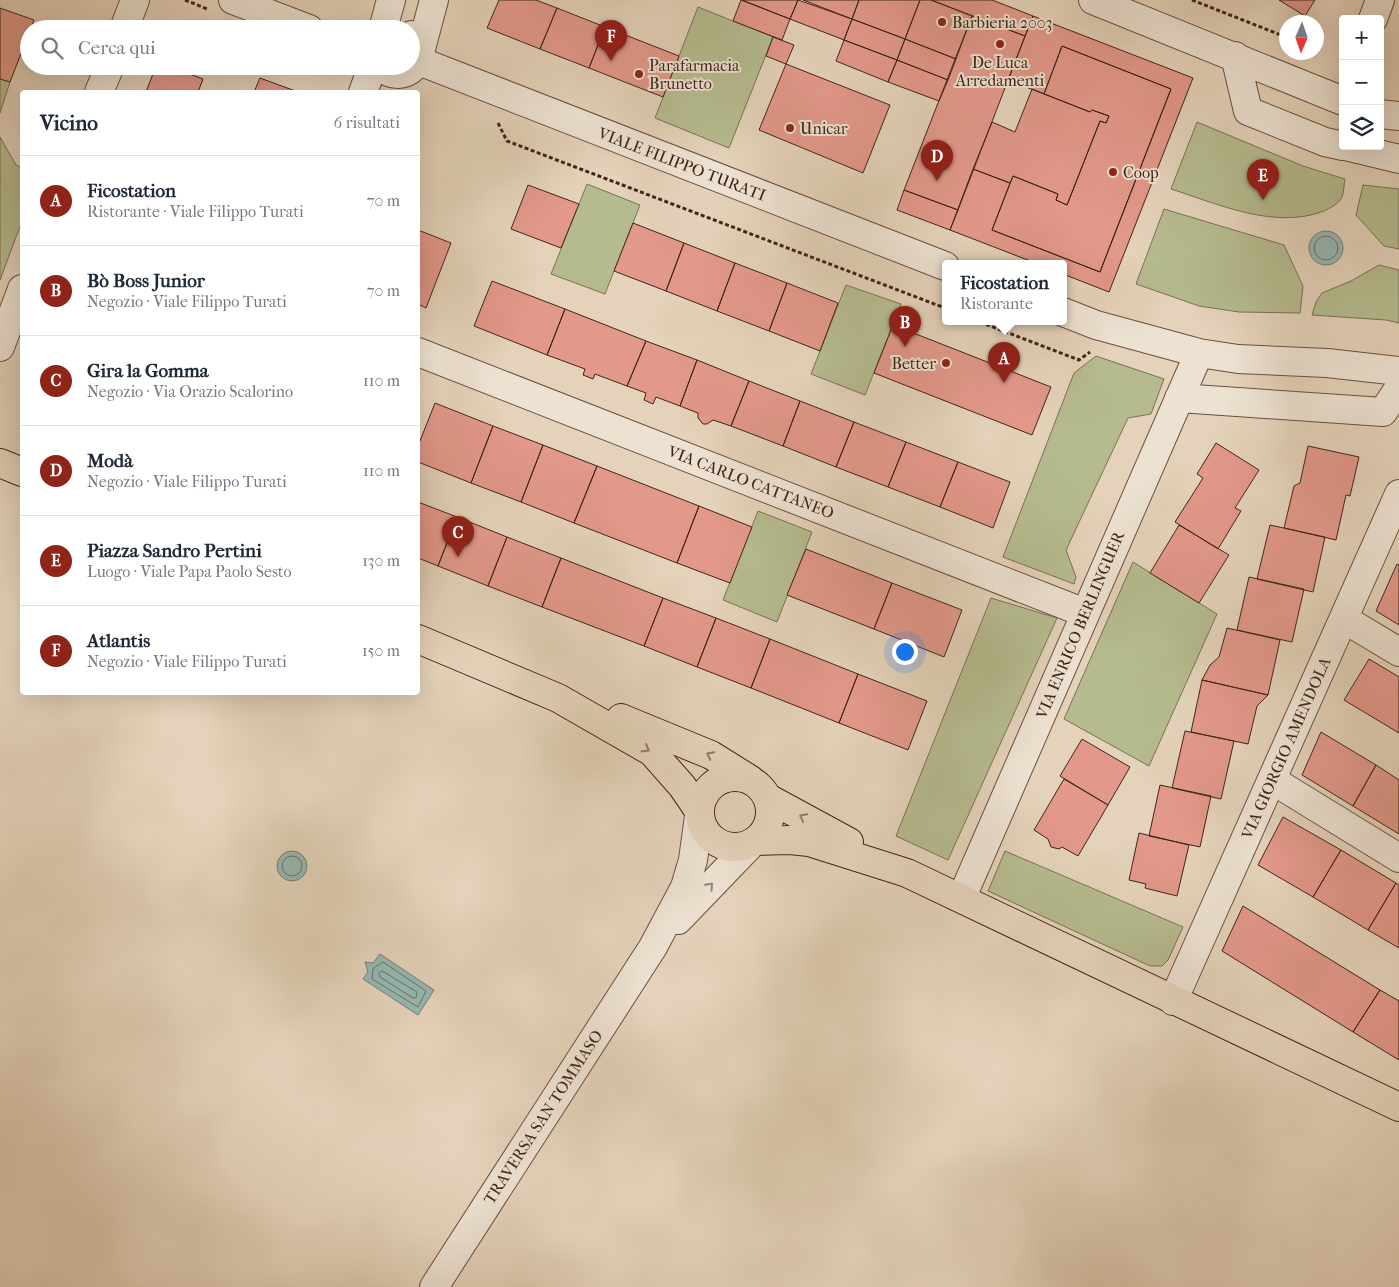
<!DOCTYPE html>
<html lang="it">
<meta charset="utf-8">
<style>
body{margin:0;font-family:"IM FELL French Canon",serif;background:#f2f2f3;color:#1f2937}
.controls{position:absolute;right:15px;top:15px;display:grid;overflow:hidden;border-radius:5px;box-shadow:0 5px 20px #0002}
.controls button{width:45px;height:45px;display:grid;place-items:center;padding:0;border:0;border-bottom:1px solid #e0e1e3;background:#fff;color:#1f2937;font:25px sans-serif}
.compass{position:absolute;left:1279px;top:15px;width:45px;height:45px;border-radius:50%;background:#fff;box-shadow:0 5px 20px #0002;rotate:182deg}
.you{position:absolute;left:904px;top:651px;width:18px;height:18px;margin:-12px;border:4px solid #fff;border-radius:50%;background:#1a73e8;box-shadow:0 0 0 8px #1a73e833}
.badge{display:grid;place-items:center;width:32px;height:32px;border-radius:50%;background:#8f2418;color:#fff;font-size:16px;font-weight:700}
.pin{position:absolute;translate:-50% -41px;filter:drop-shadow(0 1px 2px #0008)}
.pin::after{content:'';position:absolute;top:26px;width:18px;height:15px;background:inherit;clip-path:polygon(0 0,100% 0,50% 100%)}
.popup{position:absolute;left:942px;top:260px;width:125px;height:65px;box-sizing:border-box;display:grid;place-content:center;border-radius:5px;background:#fff;filter:drop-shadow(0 1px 4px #0005);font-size:16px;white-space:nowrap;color:#747a83}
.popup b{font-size:19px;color:#1f2937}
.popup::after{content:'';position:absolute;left:50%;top:100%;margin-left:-10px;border:10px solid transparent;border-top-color:#fff}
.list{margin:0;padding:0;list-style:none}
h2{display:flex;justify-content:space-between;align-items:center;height:65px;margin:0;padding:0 20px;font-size:21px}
h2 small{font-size:16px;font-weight:400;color:#747a83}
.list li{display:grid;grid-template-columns:32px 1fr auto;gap:15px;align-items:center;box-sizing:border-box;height:90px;padding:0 20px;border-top:1px solid #e0e1e3}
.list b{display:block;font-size:19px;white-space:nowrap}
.list p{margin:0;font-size:16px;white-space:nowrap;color:#747a83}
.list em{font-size:16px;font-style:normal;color:#747a83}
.icon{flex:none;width:28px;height:28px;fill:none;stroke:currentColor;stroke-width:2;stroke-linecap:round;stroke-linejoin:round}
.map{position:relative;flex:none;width:1399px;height:1287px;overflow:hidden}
.search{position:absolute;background:#fff;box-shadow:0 5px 20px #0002;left:20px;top:20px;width:400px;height:55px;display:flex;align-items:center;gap:12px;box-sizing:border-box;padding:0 18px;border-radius:28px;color:#747a83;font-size:19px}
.panel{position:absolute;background:#fff;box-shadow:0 5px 20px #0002;left:20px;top:90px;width:400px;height:605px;border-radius:5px}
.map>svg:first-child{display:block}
.green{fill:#b5bb8f;stroke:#7c7054}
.water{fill:#95b7b1;stroke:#747c74}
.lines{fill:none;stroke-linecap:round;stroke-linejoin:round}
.shore{stroke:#6c6e65;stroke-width:1}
.building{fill:#e2988a;stroke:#422419}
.minor-casing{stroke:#6a5041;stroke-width:30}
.major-casing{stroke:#422419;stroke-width:30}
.path{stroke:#422419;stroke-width:3;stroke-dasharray:4 2.5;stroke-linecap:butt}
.minor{stroke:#ede2d2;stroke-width:28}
.major{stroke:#e4d2ba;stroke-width:28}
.oneway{stroke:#937b6a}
.oneway2{stroke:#988376}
.poi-dot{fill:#8f2418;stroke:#ede2d2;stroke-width:2}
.labels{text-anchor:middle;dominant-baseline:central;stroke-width:4;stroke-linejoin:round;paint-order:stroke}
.poi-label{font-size:16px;fill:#422419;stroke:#ede2d2;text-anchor:start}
.street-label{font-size:16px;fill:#422419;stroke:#ede2d2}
</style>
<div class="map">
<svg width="1399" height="1287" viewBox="0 0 1399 1287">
<rect width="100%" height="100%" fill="#e4d2ba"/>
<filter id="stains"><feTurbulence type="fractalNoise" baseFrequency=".004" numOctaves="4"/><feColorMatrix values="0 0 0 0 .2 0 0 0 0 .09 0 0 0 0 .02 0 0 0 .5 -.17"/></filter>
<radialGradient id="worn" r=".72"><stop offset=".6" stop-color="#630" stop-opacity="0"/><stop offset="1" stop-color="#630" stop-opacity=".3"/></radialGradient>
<path class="green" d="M698 7 773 37 729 148 655 118Z
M0 79 10 82 0 113Z
M1197 122 1303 166 1345 179C1344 184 1344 192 1342 197 1339 204 1330 208 1324 211 1275 230 1218 204 1171 189Z
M0 137 16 165 22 168V221L0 280Z
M587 184 640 205 605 294 551 274Z
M1363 185 1399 189V249L1384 246 1356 215Z
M1164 209 1284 245 1303 286 1300 313 1239 312 1199 306 1136 284Z
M1379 265 1399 270V323L1386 320 1312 315 1316 302 1322 293 1351 281Z
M846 285 901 304 865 395 811 374Z
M1096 356 1164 379 1151 414 1128 418 1066 550 1076 577 1074 584 1003 557 1074 373Z
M758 511 812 532 777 622 723 600Z
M1133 562 1217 614 1149 766 1064 719Z
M991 598 1057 618 948 860 896 836Z
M1005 851 1183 927 1168 960 1162 966H1150L988 891Z"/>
<path class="water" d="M1309 248a17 17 0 1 1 34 0a17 17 0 1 1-34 0Z
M277 866a15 15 0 1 1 30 0a15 15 0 1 1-30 0Z
M380 954 434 990 418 1015 363 979 368 972 365 962 373 963Z"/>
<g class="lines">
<path class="shore" d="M1314 248a12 12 0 1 1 24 0a12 12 0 1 1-24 0Z
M282 866a10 10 0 1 1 20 0a10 10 0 1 1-20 0Z
M383 962 426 991 418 1007 372 979 373 969Z
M382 971 417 992 416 998H413L380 977 379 974Z"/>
</g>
<path class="building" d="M499 0H536L557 8 540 49 487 28Z
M741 0 790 19 782 40 733 21Z
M742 0H798L790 19Z
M798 0 852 19 844 40 790 19Z
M803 0H859L852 19Z
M859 0H920L905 39 852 19Z
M920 0H931L972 16 956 59 905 39Z
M931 0H992L1033 16 1025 36Z
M1279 0H1315L1305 16Z
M0 8 34 20 10 82 0 79Z
M557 8 605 27 589 68 540 49Z
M972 16 1025 36 958 210 904 190Z
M1033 16 1193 78 1109 292 1063 274V264H1038L950 230 973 169 1010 183 992 230 1100 272 1108 251 1171 89 1062 46 1044 94 1008 80Z
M852 19 905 39 897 60 844 40Z
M605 27 679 56 663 97 589 68Z
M773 37 794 45 786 64 766 56Z
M905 39 956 59 948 80 897 60Z
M844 40 897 60 888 82 836 61Z
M1062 46 1171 89 1100 272 992 230 1013 176 1058 194 1056 200 1067 205 1100 121 1106 123 1109 116 1092 110 1090 112 1044 94Z
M897 60 948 80 939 101 888 82Z
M786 64 890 105 863 173 759 130Z
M156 66H169L203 79 198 92H146Z
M260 78 298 92H254Z
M1032 89 1090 112 1092 110 1109 116 1106 123 1100 121 1067 205 1056 200 1058 194 1013 176 1010 183 973 169 992 122 1015 132Z
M528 185 579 204 561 248 511 229Z
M904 190 958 210 950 230 897 210Z
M633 223 684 243 666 291 614 271Z
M418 230 451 243 426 308 418 304Z
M684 243 735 263 717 311 666 291Z
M735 263 787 283 769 331 717 311Z
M492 281 565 309 547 355 474 326Z
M787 283 838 303 820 351 769 331Z
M565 309 646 341 627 386 595 374 593 379 583 375 585 369 547 355Z
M893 325 1051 387 1032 435 874 373Z
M646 341 697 360 680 406 656 397 653 404 644 400 646 393 627 386Z
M697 360 749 381 731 426 713 420 707 424H703L698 418V413L680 406Z
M749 381 800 401 783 446 731 426Z
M800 401 854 422 836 467 783 446Z
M435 403 493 426 471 483 418 462V446Z
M854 422 906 442 888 487 836 467Z
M493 426 543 445 521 502 471 483Z
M906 442 958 462 940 507 888 487Z
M1216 443 1259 470 1235 508 1241 511 1218 549 1175 522 1203 478 1197 474Z
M543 445 597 466 574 523 521 502Z
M1308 446 1359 457 1350 496 1346 495 1336 540 1284 528 1294 486 1300 483Z
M958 462 1010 482 993 528 940 507Z
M597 466 699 506 677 563 574 523Z
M418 502 457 517 438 566 418 558Z
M699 506 752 527 730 583 677 563Z
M457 517 507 537 488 586 438 566Z
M1179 525 1229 555 1199 603 1150 573Z
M1270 525 1325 537 1313 592 1257 579Z
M507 537 561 558 542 607 488 586Z
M806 549 892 583 874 629 787 595Z
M561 558 663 598 644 646 542 607Z
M1397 564 1399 565V625L1376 611Z
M1249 577 1304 589 1292 642 1237 630Z
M892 583 962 610 944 657 874 629Z
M663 598 716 618 697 667 644 646Z
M716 618 770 639 751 688 697 667Z
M1227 628 1280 640 1268 695 1202 680 1210 665 1219 657Z
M770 639 858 674 839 723 751 688Z
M1369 659 1399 677V733L1344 700Z
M858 674 927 701 908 750 839 723Z
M1202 680 1268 695 1257 706 1248 744 1191 732Z
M1185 731 1234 741 1221 799 1172 788Z
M1321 732 1376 765 1353 806 1302 775Z
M1082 739 1130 767 1108 805 1060 776Z
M1376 765 1399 780V834L1353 806Z
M1064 779 1108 805 1078 856 1062 847 1059 849 1051 847 1048 839 1034 830Z
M1160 785 1211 796 1200 847 1149 836Z
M1283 817 1341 850 1313 897 1258 865Z
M1139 833 1189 845 1177 896 1145 888 1146 884 1129 880Z
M1341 850 1396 883 1368 930 1313 897Z
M1396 883 1399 885V948L1368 930Z
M1243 906 1380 990 1353 1032 1222 951Z
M1380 990 1399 1001V1060L1353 1032Z"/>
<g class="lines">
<g class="minor-casing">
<path id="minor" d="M233 0 309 29
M1093 0 1343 101
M1373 19 1380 0
M124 29 135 0
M383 29 391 0
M421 49 434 0
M1235 56 1248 111 1325 142 1343 146
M419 61 945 266
M381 66C403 90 437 54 411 35
M99 92 110 66
M363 92 373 66
M1380 114 1399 116
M1345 146 1399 159
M1063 312 1096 325 1199 353 1238 359 1327 363 1399 371
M0 347 22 289
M418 352 1085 613
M1179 398 1383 412 1399 388
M1344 619 1399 652
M1272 780 1399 858
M962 897 1199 353
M678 920 752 843
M1173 1001 1399 494
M434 1287 653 947 685 887 693 860 699 816"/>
</g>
<g class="major-casing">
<path id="major" d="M0 463 22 472
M418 639 558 698 652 752 682 786 699 811
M621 718 711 755 751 780
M700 812a35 35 0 1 1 70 0a35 35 0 1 1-70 0Z
M768 798 849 842
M756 841 790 840 809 842 907 873 1399 1107"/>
</g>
<path class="path" d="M185 0 207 9
M1192 0 1286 37
M498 123 507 141 945 308
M980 322 1079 360 1090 352"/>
<use href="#minor" class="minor"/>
<use href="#major" class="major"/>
</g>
<defs><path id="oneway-chevron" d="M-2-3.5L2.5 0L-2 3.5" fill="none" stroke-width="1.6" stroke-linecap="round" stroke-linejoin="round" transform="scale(1.25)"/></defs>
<g class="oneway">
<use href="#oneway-chevron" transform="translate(646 749) rotate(31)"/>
<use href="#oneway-chevron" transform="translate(710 755) rotate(-153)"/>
<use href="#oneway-chevron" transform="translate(803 817) rotate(-152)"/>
</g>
<use class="oneway2" href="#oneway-chevron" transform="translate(710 886) rotate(-46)"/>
<g class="poi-dot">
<circle cx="942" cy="22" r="5"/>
<circle cx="1000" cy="44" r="5"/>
<circle cx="639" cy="74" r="5"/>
<circle cx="790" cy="128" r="5"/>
<circle cx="1113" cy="172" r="5"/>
<circle cx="946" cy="363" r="5"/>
</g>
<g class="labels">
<g class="poi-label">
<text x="952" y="22">Barbieria 2003</text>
<text x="1000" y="62" text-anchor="middle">De Luca<tspan x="1000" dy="18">Arredamenti</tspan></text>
<text x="649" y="65">Parafarmacia<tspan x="649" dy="18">Brunetto</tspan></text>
<text x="800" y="128">Unicar</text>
<text x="1123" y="172">Coop</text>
<text x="936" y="363" text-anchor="end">Better</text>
</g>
<g class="street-label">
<text transform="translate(682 164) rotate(21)">VIALE FILIPPO TURATI</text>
<text transform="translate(751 482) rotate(21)">VIA CARLO CATTANEO</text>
<text transform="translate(1080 625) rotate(-67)">VIA ENRICO BERLINGUER</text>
<text transform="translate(1286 748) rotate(-66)">VIA GIORGIO AMENDOLA</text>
<text transform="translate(543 1117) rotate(-57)">TRAVERSA SAN TOMMASO</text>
</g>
</g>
<rect width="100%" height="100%" filter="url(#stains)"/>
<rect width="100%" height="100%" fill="url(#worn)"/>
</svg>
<div class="controls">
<button>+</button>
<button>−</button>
<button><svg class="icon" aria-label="layers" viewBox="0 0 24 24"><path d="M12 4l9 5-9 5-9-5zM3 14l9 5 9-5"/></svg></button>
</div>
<svg class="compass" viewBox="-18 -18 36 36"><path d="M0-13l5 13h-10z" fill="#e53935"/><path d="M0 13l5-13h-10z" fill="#747a83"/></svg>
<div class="you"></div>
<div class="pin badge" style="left:1004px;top:383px">A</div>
<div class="popup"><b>Ficostation</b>Ristorante</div>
<div class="pin badge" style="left:905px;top:347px">B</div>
<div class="pin badge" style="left:458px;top:557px">C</div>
<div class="pin badge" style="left:937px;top:181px">D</div>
<div class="pin badge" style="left:1263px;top:200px">E</div>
<div class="pin badge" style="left:611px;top:61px">F</div>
<div class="search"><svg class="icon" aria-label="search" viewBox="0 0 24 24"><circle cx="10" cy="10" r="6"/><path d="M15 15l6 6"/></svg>Cerca qui</div>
<section class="panel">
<h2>Vicino<small>6 risultati</small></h2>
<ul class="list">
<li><span class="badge">A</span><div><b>Ficostation</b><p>Ristorante · Viale Filippo Turati</p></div><em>70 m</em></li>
<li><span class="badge">B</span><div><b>Bò Boss Junior</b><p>Negozio · Viale Filippo Turati</p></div><em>70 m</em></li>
<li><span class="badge">C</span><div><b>Gira la Gomma</b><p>Negozio · Via Orazio Scalorino</p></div><em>110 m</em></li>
<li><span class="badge">D</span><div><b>Modà</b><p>Negozio · Viale Filippo Turati</p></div><em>110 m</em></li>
<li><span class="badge">E</span><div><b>Piazza Sandro Pertini</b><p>Luogo · Viale Papa Paolo Sesto</p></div><em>130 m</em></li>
<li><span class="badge">F</span><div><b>Atlantis</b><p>Negozio · Viale Filippo Turati</p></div><em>150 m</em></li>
</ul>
</section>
</div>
